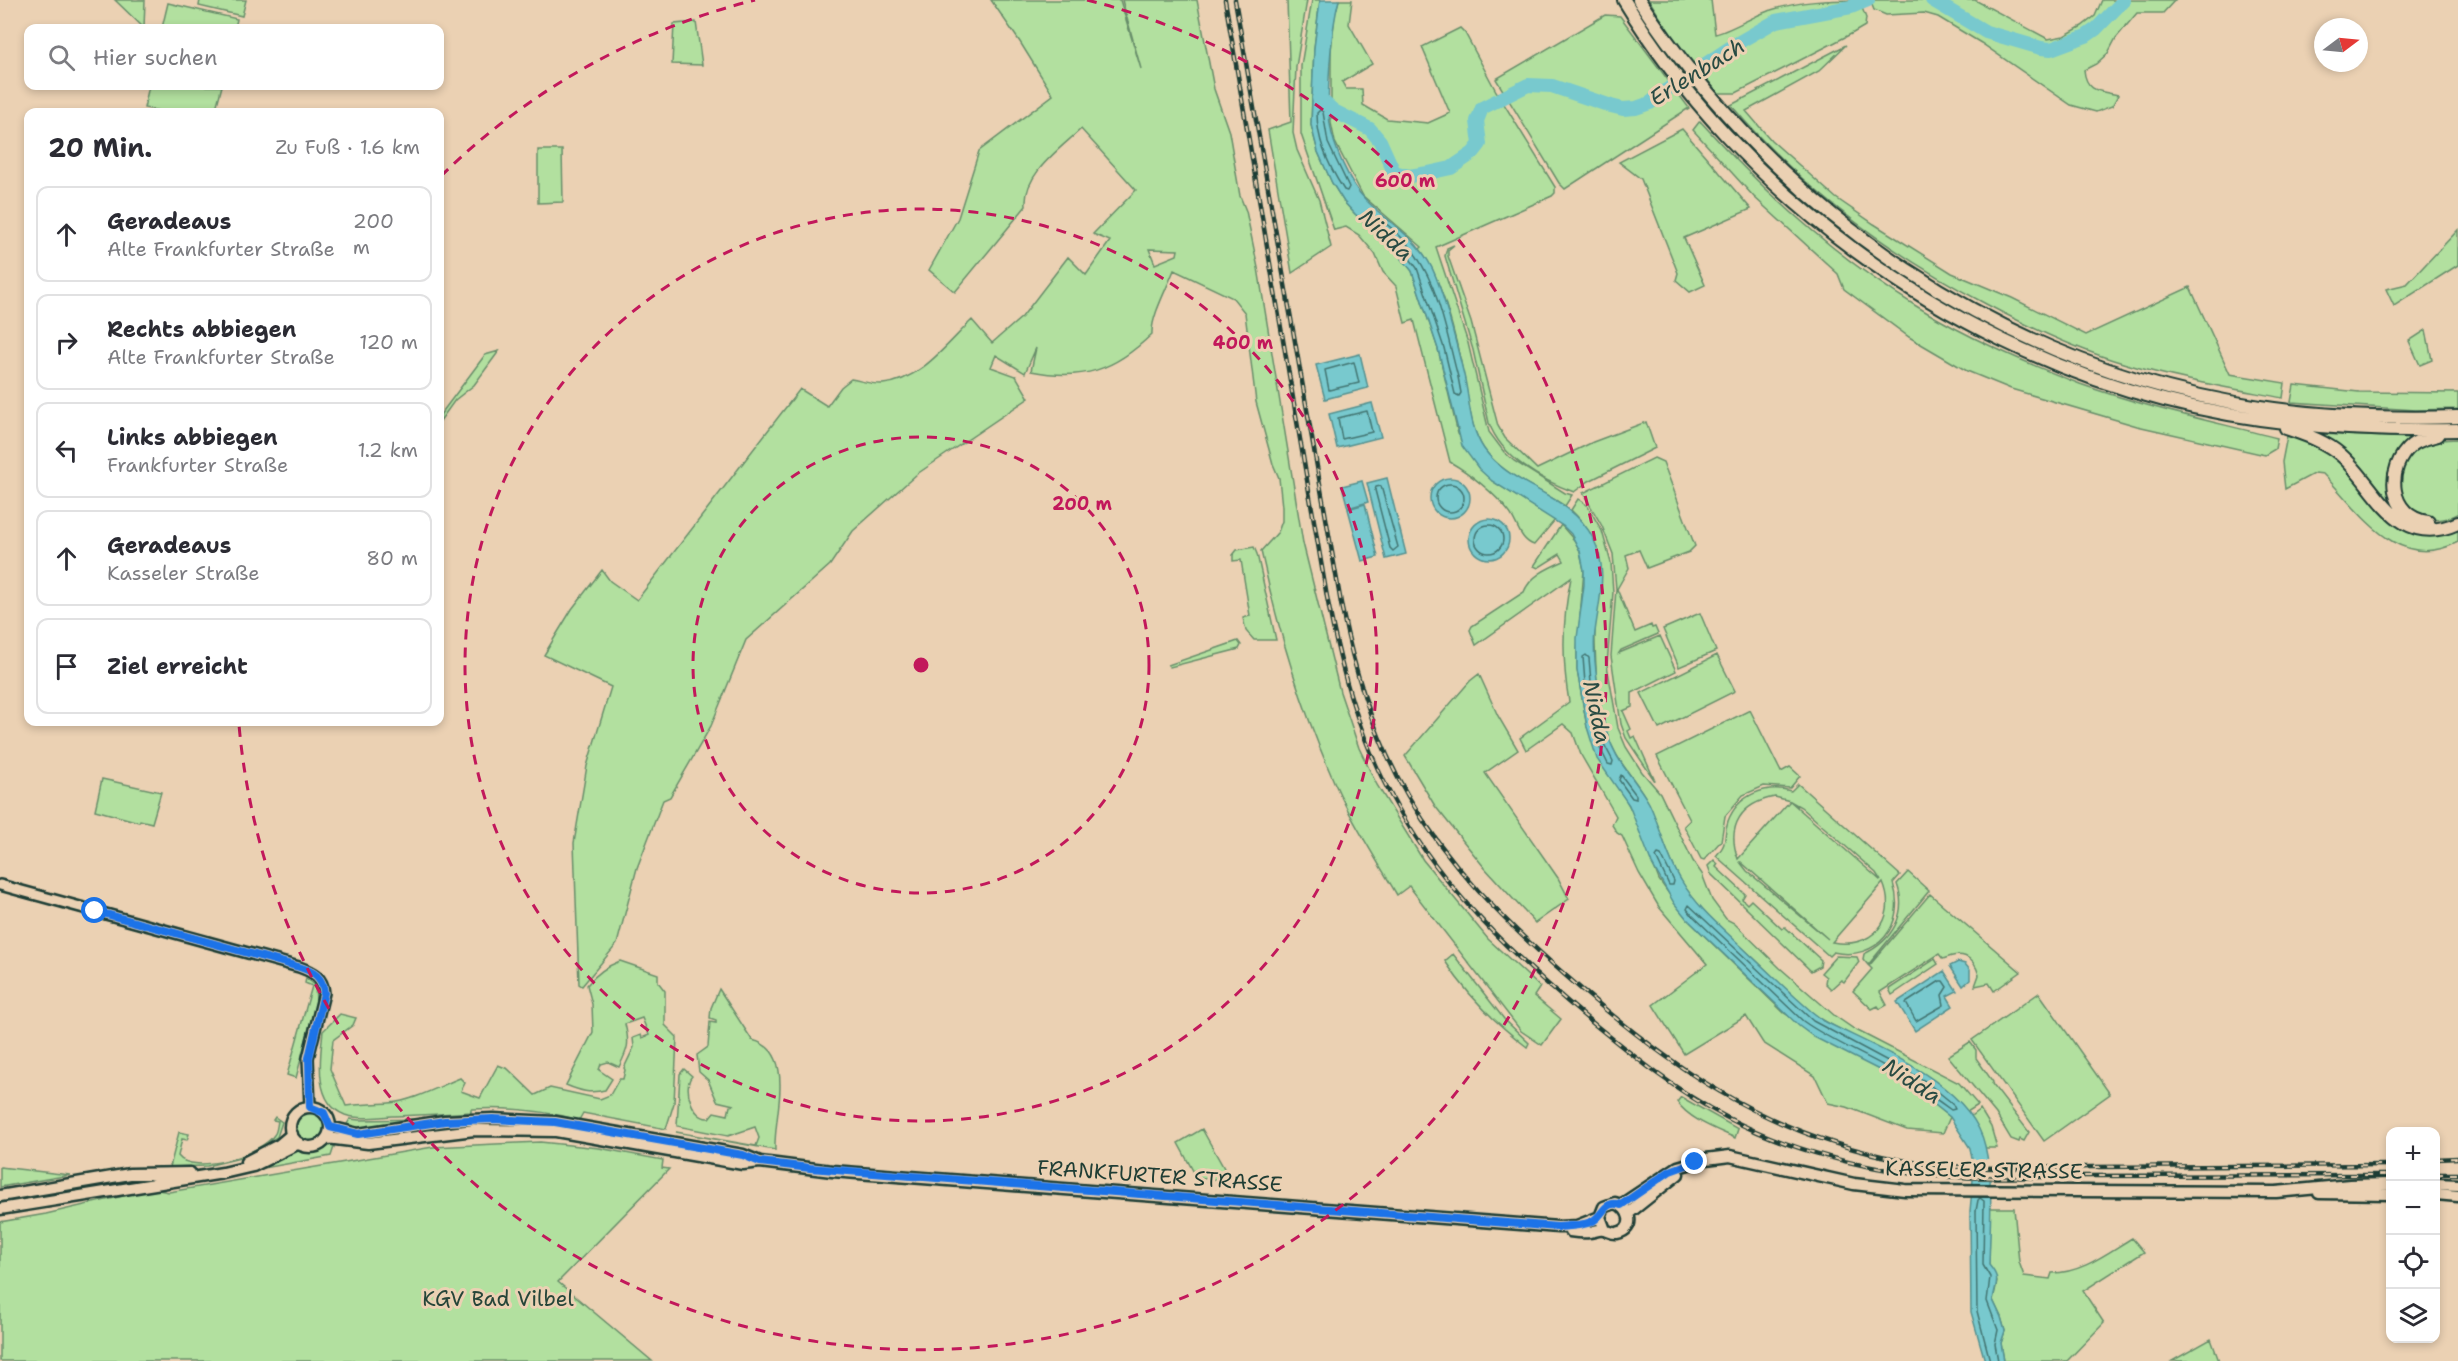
<!DOCTYPE html>
<html lang="de">
<meta charset="utf-8">
<style>
body{margin:0;font-family:"Shantell Sans",sans-serif;background:#f7f7f7;color:#2b2b33}
.controls{position:absolute;right:18px;bottom:18px;display:grid;overflow:hidden;border-radius:12px;box-shadow:0 3px 9px #0003}
.controls button{width:54px;height:54px;display:grid;place-items:center;padding:0;border:0;border-bottom:2px solid #e1e1e2;background:#fff;color:#2b2b33;font:30px sans-serif}
.compass{position:absolute;left:2314px;top:18px;width:54px;height:54px;border-radius:50%;background:#fff;box-shadow:0 3px 9px #0003;rotate:74deg}
.stop{position:absolute;width:18px;height:18px;margin:-14px;border:4px solid #1a73e8;border-radius:50%;background:#fff}
.stop.end{background:#1a73e8;border-color:#fff;box-shadow:0 2px 6px #0008}
.list{margin:0;padding:0;list-style:none}
h2{display:flex;justify-content:space-between;align-items:center;height:78px;margin:0;padding:0 24px;font-size:26px}
h2 small{font-size:20px;font-weight:400;color:#7c7c81}
.list li{display:grid;grid-template-columns:39px 1fr auto;gap:18px;align-items:center;box-sizing:border-box;height:96px;margin:0 12px 12px;padding:0 12px;border:2px solid #e1e1e2;border-radius:12px}
.list b{display:block;font-size:22px;white-space:nowrap}
.list p{margin:0;font-size:20px;white-space:nowrap;color:#7c7c81}
.list em{font-size:20px;font-style:normal;color:#7c7c81}
.icon{flex:none;width:33px;height:33px;fill:none;stroke:currentColor;stroke-width:2;stroke-linecap:round;stroke-linejoin:round}
.map{position:relative;flex:none;width:2458px;height:1361px;overflow:hidden}
.search{position:absolute;background:#fff;box-shadow:0 3px 9px #0003;left:24px;top:24px;width:420px;height:66px;display:flex;align-items:center;gap:15px;box-sizing:border-box;padding:0 21px;border-radius:12px;color:#7c7c81;font-size:22px}
.panel{position:absolute;background:#fff;box-shadow:0 3px 9px #0003;left:24px;top:108px;width:420px;height:618px;border-radius:12px}
.map>svg:first-child{display:block}
.green{fill:#b2e09f;stroke:#688e6a;stroke-width:1.5;fill-rule:evenodd}
.water{fill:#78c9ce;stroke:#549190;stroke-width:1.5}
.pier{fill:#ebd1b3}
.lines{fill:none;stroke-linecap:round;stroke-linejoin:round}
.shore{stroke:#437572;stroke-width:1.5}
.river{stroke:#78c9ce;stroke-width:14}
.tertiary-casing{stroke:#1f3d34;stroke-width:14}
.secondary-casing{stroke:#1f3d34;stroke-width:15}
.trunk-casing{stroke:#1f3d34;stroke-width:16}
.tertiary{stroke:#ebd1b3;stroke-width:9}
.secondary{stroke:#ebd1b3;stroke-width:10}
.trunk{stroke:#ebd1b3;stroke-width:12}
.rail-casing{stroke:#1f3d34;stroke-width:4.5}
.rail{stroke:#ebd1b3;stroke-width:2;stroke-dasharray:7;stroke-linecap:butt}
.route{stroke:#1a73e8;stroke-width:8}
.ring{fill:none;stroke:#c2185b;stroke-width:3;stroke-dasharray:10 8}
.labels{text-anchor:middle;dominant-baseline:central;stroke-width:6;stroke-linejoin:round;paint-order:stroke}
.street-label{font-size:21px;fill:#1f3d34;stroke:#ebd1b3}
.park-label{font-size:21px;fill:#264539;stroke:#ebd1b3}
.water-label{font-size:22px;font-style:italic;fill:#284b43;stroke:#ebd1b3}
.centre{fill:#c2185b;stroke:#ebd1b3;stroke-width:3}
.ring-label{font-size:18px;text-anchor:middle;font-weight:bold;fill:#c2185b;stroke:#ebd1b3;stroke-width:6;stroke-linejoin:round;paint-order:stroke}
</style>
<div class="map">
<svg width="2458" height="1361" viewBox="0 0 2458 1361">
<rect width="100%" height="100%" fill="#ebd1b3"/>
<filter id="ink" filterUnits="userSpaceOnUse"><feTurbulence type="fractalNoise" baseFrequency=".0167" numOctaves="2"/><feDisplacementMap in="SourceGraphic" scale="12" xChannelSelector="R" yChannelSelector="G"/><feConvolveMatrix kernelMatrix="1 2 1 2 8 2 1 2 1" color-interpolation-filters="sRGB"/></filter>
<g filter="url(#ink)">
<path class="green" d="M115 0H145L144 28Z
M200 0H246L242 16 199 6Z
M991 0H1120L1141 69 1122 0H1197L1214 89 1229 132 1240 196 1246 211 1258 268 1303 543 1340 692 1359 748 1377 785 1423 860 1488 939 1540 987 1534 996 1561 1019 1542 1045 1521 1031 1409 886 1397 895C1373 854 1347 814 1329 770 1299 700 1277 626 1261 551L1278 532 1282 521V507L1279 478 1273 464 1256 402 1245 313 1233 298 1174 270C1167 288 1151 317 1152 334 1114 371 1082 381 1031 371L1036 348 1025 373 996 355 991 367 1016 376 1029 398 917 474 853 531 830 565 746 640 711 726 670 797 663 800 637 868 617 944 582 986 579 984 574 843 587 766 611 687 544 655 572 609 602 570 610 581 637 600 800 389 827 406 841 387 851 379C862 381 873 385 883 384 920 381 948 343 972 320L992 343 1022 317 1068 257 1086 275 1110 241 1093 234 1136 190 1081 129C1060 149 1023 174 1026 206L955 292 929 270 958 218 979 151 1053 95 1020 42ZM1149 249H1150L1178 250 1177 255 1155 264Z
M1287 0H1307L1296 67 1293 133 1297 150 1319 200 1331 247 1292 273 1268 130 1291 122Z
M1312 0H1320L1314 48 1311 125 1318 152 1332 183 1344 202 1355 214 1392 246 1412 271 1438 349 1458 434 1492 481 1555 520 1534 545C1519 540 1518 523 1509 512 1494 493 1471 474 1450 462L1414 320 1405 323 1396 286 1383 272 1375 254 1359 235 1346 227 1334 230 1301 134V66Z
M1339 0H1352L1349 24 1372 64 1342 82 1346 89H1362L1363 105 1387 119 1428 123 1450 113 1422 47 1460 28 1465 33 1496 91 1555 187V193L1552 196 1436 247 1468 343 1489 432 1504 452 1514 461 1565 493 1572 495 1565 506C1539 489 1505 476 1486 452 1470 431 1469 403 1464 378 1457 341 1442 278 1420 249L1422 247 1363 196 1335 142 1331 123V51L1335 14Z
M1649 0H1711L1715 34C1726 33 1757 14 1771 10 1800 1 1829 0 1859 0L1866 18 1865 26 1853 33 1736 93H1718L1675 41Z
M1870 0H1975L2048 39 2064 36 2082 26 2095 16 2102 0H2175L2163 13H2137L2116 38 2108 53 2096 64 2084 70C2086 92 2100 91 2118 95L2112 106 2096 112 2071 105 1981 43 1938 17 1924 13 1886 15 1874 10Z
M168 3 237 19 235 28H162Z
M1605 15 1620 16 1689 108 1565 189 1559 183 1496 79Z
M696 22 702 65 672 64 674 24Z
M1846 45 1819 71 1746 111 1771 140 1836 198 1874 224 1952 273 2012 298 2086 335 2190 287 2230 374 2285 383 2283 398C2230 388 2174 379 2123 363 2075 349 2031 328 1986 304 1889 253 1801 189 1731 105Z
M149 86H222L215 112H165L144 108Z
M1700 121C1763 191 1836 257 1916 306 1968 338 2024 362 2080 384 2144 407 2211 421 2277 438L2275 449 2265 455 2137 426 2011 389 1967 371 1909 337 1844 289 1838 274 1754 197 1693 130Z
M1682 129 1751 209 1684 238 1705 285 1690 292 1676 280 1678 273 1641 179 1619 162Z
M538 150H562L563 202 538 203Z
M2458 230V265L2394 306 2386 289 2407 284Z
M1454 245 1448 250V256L1471 322 1498 426 1505 438 1537 469 1593 442 1646 422 1655 448 1589 481 1574 492C1541 480 1502 458 1489 423L1473 350 1445 256 1447 248Z
M2426 330 2432 360 2420 365 2409 341Z
M499 351 474 385 455 400 440 421V415L485 355Z
M2294 385 2359 392 2458 393V409L2416 410 2291 402Z
M2319 434 2411 438V441L2397 455 2403 516Z
M2287 436C2306 441 2323 446 2337 459 2377 494 2391 554 2458 529V542C2396 574 2360 511 2323 474L2315 473 2285 489 2282 462Z
M2458 439V514C2432 527 2422 516 2401 502L2400 467C2420 443 2427 440 2458 439Z
M1654 458 1663 462 1695 546 1689 552 1647 568 1639 550 1626 555 1629 568 1617 589 1635 632 1651 625 1652 628 1655 627 1658 634 1621 650 1619 653 1660 636 1676 671 1632 693V707L1623 711 1631 729 1628 731 1631 738 1635 736 1655 781 1626 738 1621 724 1611 656 1616 589 1613 554 1602 526 1583 493Z
M1578 499 1587 505 1602 531 1611 563 1613 592 1607 665 1618 728 1626 747 1642 772 1660 793 1693 861 1702 874 1712 900 1726 919 1734 923 1780 968 1835 1016 1854 1029 1959 1083 1978 1105 1967 1112C1931 1066 1872 1050 1823 1020 1800 1007 1781 984 1762 966 1735 940 1701 914 1681 881 1667 857 1661 831 1650 806 1641 786 1625 771 1615 752 1597 720 1596 678 1595 642 1593 588 1617 554 1571 510Z
M1561 525 1574 540 1580 551 1584 570 1577 652V670L1587 727 1635 817 1659 880 1687 919 1784 1013 1925 1097 1950 1117 1943 1133 1907 1130 1847 1107 1828 1103 1815 1076 1763 1043 1746 1016 1684 1054 1653 1005 1707 964 1659 907 1639 873 1622 836 1617 833 1612 825 1616 816 1581 755 1573 733 1563 724 1526 750 1520 738 1569 702C1562 661 1562 619 1571 578L1476 645 1470 630 1472 626 1524 592C1530 576 1548 568 1564 561L1560 554 1538 568 1534 566Z
M1254 547 1257 554 1276 640H1254L1246 631 1243 618 1250 616 1241 560 1233 561V555L1237 550Z
M1700 613 1716 651 1679 667 1663 629Z
M1238 641 1241 645 1239 649 1170 667 1168 665Z
M1717 655 1735 691 1659 729 1641 693Z
M1479 674 1498 716 1518 750 1485 773 1558 878 1569 899 1535 923 1484 867 1435 806 1405 756 1470 681Z
M1750 710 1781 772 1790 767 1800 776 1790 788 1764 786 1743 795 1725 816 1721 841 1704 860 1701 859 1684 826 1690 820 1657 756Z
M102 779 161 792 152 823 140 820 139 822 95 810Z
M1798 784 1900 875 1893 883C1907 925 1877 962 1833 952L1829 956 1716 856C1730 840 1722 838 1728 821 1738 795 1765 784 1791 791ZM1775 797 1790 801 1738 859C1726 826 1741 803 1775 797ZM1790 801 1801 807 1876 873 1881 881ZM1740 862H1741L1828 939 1747 871ZM1883 883C1899 921 1870 950 1832 942Z
M1714 860 1718 864 1716 867 1745 894 1742 899 1747 904 1751 900 1782 929 1785 927 1821 960 1820 966 1811 971 1711 874 1708 866Z
M1908 872 1929 891 1868 965 1863 959 1864 954C1892 941 1908 914 1897 884Z
M1930 894 2021 972 1994 991 1989 983 1975 986 1979 975C1973 955 1961 951 1943 959L1939 954 1880 992 1887 1005 1880 1009 1878 1006 1872 1009 1853 991 1872 969 1869 966Z
M1453 954 1504 1019 1529 1043 1527 1047C1494 1022 1467 995 1445 961Z
M1836 956 1857 957 1859 962 1844 982 1841 980 1831 989 1825 983 1826 977 1821 973Z
M1935 959 1938 964 1892 995 1889 989Z
M620 961 658 974V982L665 991V1025L677 1037 674 1103 666 1129 583 1113 579 1120C545 1111 507 1107 471 1109V1112C445 1114 418 1115 392 1116 377 1117 360 1120 345 1115 313 1103 320 1057 323 1031L340 1014 356 1018 353 1025 333 1040 330 1069 346 1106C362 1104 374 1104 389 1103 413 1101 438 1087 460 1078L465 1083 461 1091 480 1098 498 1065 508 1069 535 1095 550 1088 600 1099 610 1095 619 1079H623L625 1070 624 1068 634 1047 633 1038 641 1035 642 1038 649 1035 642 1018 625 1024C630 1044 628 1049 619 1067L608 1062 601 1064 599 1070 612 1079 605 1090C590 1094 580 1091 566 1085L593 1032 592 1004 587 985C596 974 607 966 620 961Z
M306 978 315 985 316 1002 296 1078 287 1075 312 986 305 983Z
M719 989 752 1040C798 1051 773 1116 775 1150L676 1132 756 1146 759 1138 755 1127 728 1136 677 1126 680 1074 684 1069 692 1076C682 1087 693 1120 709 1118L714 1112 728 1115 730 1106 734 1105 717 1101 708 1080 699 1072 697 1055 708 1047 710 1022 716 1023V1020L710 1018 711 1008Z
M2039 993 2110 1094 2044 1141 1972 1040Z
M1970 1042 1976 1050V1058L1993 1082 1992 1084 2029 1132 2024 1141 2020 1139 2019 1142 2011 1139 1996 1114 1948 1056Z
M1681 1097 1738 1129 1735 1138C1716 1129 1690 1120 1677 1102Z
M1980 1109 1991 1127 1997 1148H1985L1971 1116Z
M295 1127a16 16 0 1 1 32 0a16 16 0 1 1-32 0Z
M275 1117 282 1122 277 1137 240 1158 207 1166 170 1167 179 1132 189 1134 187 1140 182 1139 178 1156C193 1176 262 1154 274 1135 277 1132 277 1125 278 1121L273 1120Z
M350 1119 359 1120 429 1119 368 1129 349 1130 346 1126Z
M1202 1129 1225 1170 1224 1180 1197 1178 1178 1143Z
M336 1141 331 1156 241 1172 299 1147 315 1149 326 1143Z
M540 1142 599 1148 663 1160 662 1168 669 1169 558 1282 652 1361H0V1222L46 1214 153 1189 169 1192 433 1147Z
M0 1167 70 1175 0 1187Z
M1990 1208H2014L2019 1262 2024 1276 2050 1279 2052 1273C2082 1273 2107 1253 2132 1238L2144 1252 2083 1291 2104 1323 2067 1361H2004L2001 1343 2005 1331 2001 1317 1993 1300 1997 1282 1989 1265Z
M2211 1339 2219 1361H2172Z"/>
<path class="water" d="M1320 0H1339C1331 29 1326 95 1330 124 1333 146 1350 184 1365 199 1392 227 1421 238 1436 277 1448 308 1456 342 1464 375 1470 400 1469 427 1484 449 1512 488 1570 493 1593 538 1609 569 1599 600 1595 632 1593 647 1595 664 1597 679 1600 708 1605 739 1622 764 1631 777 1641 789 1649 803 1661 828 1666 856 1681 880 1696 906 1720 926 1741 946 1764 968 1787 990 1811 1011L1824 1021C1876 1048 1971 1083 1985 1146 1994 1184 1990 1227 1989 1265 2002 1280 1995 1283 1993 1300L2001 1317 2005 1331 2001 1343 2004 1361H1985L1971 1312 1970 1211 1974 1169 1970 1148 1950 1117 1925 1097 1881 1071 1814 1037 1799 1026 1687 919 1674 903 1652 864 1629 805 1597 759 1587 727 1577 670V638L1584 585V570L1580 551 1571 534 1563 526 1492 481 1479 469 1462 446 1438 349 1412 271 1392 246 1355 214 1344 202 1332 183 1318 152 1311 125 1314 48Z
M1360 354 1368 388 1325 399 1316 365Z
M1372 403 1381 437 1337 448 1329 414Z
M1387 478 1406 554 1386 559 1367 483Z
M1430 498a20 20 0 1 1 40 0a20 20 0 1 1-40 0Z
M1362 481 1368 502 1348 508 1342 486Z
M1365 504 1378 557 1362 561 1348 509Z
M1469 539a20 20 0 1 1 40 0a20 20 0 1 1-40 0Z
M1958 962 1965 964 1970 970V980L1963 986 1950 966Z
M1944 971 1957 991 1947 996 1953 1006 1915 1031 1897 1002Z"/>
<path class="pier" d="M1971 1159H1990L1991 1180H1970Z"/>
<g class="lines">
<path class="shore" d="M1320 110 1323 112 1328 143 1349 187 1347 191 1344 190C1329 167 1317 141 1317 113Z
M1378 220C1386 222 1391 228 1397 233 1437 270 1444 325 1458 377L1461 393 1459 396 1455 394 1444 348 1417 268 1397 242 1377 225Z
M1354 362 1359 383 1329 390 1325 370Z
M1367 411 1372 432 1342 439 1338 418Z
M1436 498a14 14 0 1 1 28 0a14 14 0 1 1-28 0Z
M1381 486 1398 547 1393 551 1390 548 1375 490 1376 487Z
M1475 539a14 14 0 1 1 28 0a14 14 0 1 1-28 0Z
M1586 655 1589 658 1591 682 1588 685 1585 683 1583 657Z
M1600 740 1603 742 1613 761 1612 765 1608 764 1598 744Z
M1621 775 1636 795V799L1632 798 1619 780Z
M1658 854 1661 855 1674 881 1673 885H1669L1656 857Z
M1689 905 1813 1021 1925 1081 1952 1103 1955 1109 1951 1110C1929 1094 1908 1079 1884 1066 1857 1051 1828 1039 1803 1021L1692 915 1687 909Z
M1940 981H1943L1947 987 1942 995 1944 1005 1916 1021 1906 1003Z
M1990 1361 1977 1311 1976 1211 1978 1200 1980 1198 1984 1201 1983 1265 1990 1277 1987 1301 1998 1330 1995 1344 1998 1361"/>
<path class="river" d="M1932 0 1986 32 2041 48 2051 49 2086 36 2096 29 2124 0
M1319 98 1334 111 1370 129 1380 141 1394 172 1409 176 1428 173 1451 168 1473 153 1480 144 1477 121 1482 108 1528 85 1552 86 1611 106 1623 109 1636 108 1650 103 1665 91 1734 45 1776 21 1851 7 1868 0"/>
<g class="tertiary-casing">
<path id="tertiary" d="M0 885 299 967C313 972 323 977 324 993L308 1058 310 1107"/>
</g>
<g class="secondary-casing">
<path id="secondary" d="M290 1127a20 20 0 1 1 40 0a20 20 0 1 1-40 0Z
M330 1127 358 1134 445 1121 493 1119 555 1122 743 1155 760 1162
M327 1138 368 1143 474 1130 556 1131 743 1164 760 1162 832 1171 1558 1227 1577 1226 1600 1217
M246 1162 279 1145 292 1134
M2436 1184 2458 1185
M2319 1193 2390 1194
M2436 1194 2458 1196
M0 1196 130 1174 190 1173
M1621 1205 1678 1167 1706 1159 1730 1156 1854 1184 1905 1190 2276 1192 2350 1185 2390 1184
M0 1209 223 1173 253 1166 299 1143
M1629 1213 1678 1174
M1570 1231C1576 1232 1583 1233 1589 1232 1593 1232 1599 1229 1603 1230 1608 1230 1612 1234 1617 1233 1636 1230 1631 1207 1615 1203L1604 1207 1600 1217 1605 1230"/>
</g>
<g class="trunk-casing">
<path id="trunk" d="M1624 0C1740 192 1946 344 2164 400 2260 425 2359 432 2458 430
M1639 0C1779 214 2005 369 2260 407 2325 417 2392 419 2458 417
M2286 428C2306 435 2325 441 2341 455 2377 486 2396 551 2458 523
M2428 522C2389 517 2384 468 2412 445 2420 439 2428 438 2438 435"/>
</g>
<use href="#tertiary" class="tertiary"/>
<use href="#secondary" class="secondary"/>
<use href="#trunk" class="trunk"/>
<g class="rail-casing">
<path id="rail" d="M1225 0 1327 597C1341 671 1360 742 1398 808 1446 893 1515 957 1588 1019 1632 1055 1676 1091 1726 1117 1778 1144 1837 1162 1894 1171 1956 1181 2022 1177 2084 1176 2186 1176 2288 1175 2390 1175
M1235 0 1342 609C1355 674 1374 738 1408 796 1448 865 1504 921 1564 974 1667 1065 1763 1134 1901 1160 1963 1172 2029 1167 2093 1167 2192 1166 2291 1166 2390 1165
M2436 1159 2458 1158
M2436 1174H2458"/>
</g>
<use href="#rail" class="rail"/>
</g>
</g>
<g class="lines" filter="url(#ink)">
<path class="route" d="M95 911 299 967C313 971 323 977 324 993L309 1058 310 1107 324 1113 330 1127 358 1134 445 1121 493 1119 555 1122 743 1155 760 1162 810 1168 1558 1227C1570 1226 1580 1226 1591 1222 1604 1216 1604 1199 1621 1205L1670 1171 1695 1162"/>
</g>
<g class="ring">
<circle cx="921" cy="665" r="228"/>
<circle cx="921" cy="665" r="456"/>
<path d="M441 176A685 685 0 0 1 755 0M1087 0A685 685 0 1 1 239 725"/>
</g>
<g class="labels">
<g class="street-label">
<text transform="translate(1984 1170) rotate(1)">KASSELER STRASSE</text>
<text transform="translate(1160 1176) rotate(4)">FRANKFURTER STRASSE</text>
</g>
<g class="park-label">
<text x="498" y="1299">KGV Bad Vilbel</text>
</g>
<g class="water-label">
<text transform="translate(1697 72) rotate(-32)">Erlenbach</text>
<text transform="translate(1386 235) rotate(43)">Nidda</text>
<text transform="translate(1597 712) rotate(78)">Nidda</text>
<text transform="translate(1912 1081) rotate(33)">Nidda</text>
</g>
</g>
<circle cx="921" cy="665" r="9" class="centre"/>
<g class="ring-label">
<text x="1405" y="187">600 m</text>
<text x="1243" y="349">400 m</text>
<text x="1082" y="510">200 m</text>
</g>
</svg>
<div class="controls">
<button>+</button>
<button>−</button>
<button><svg class="icon" aria-label="locate" viewBox="0 0 24 24"><circle cx="12" cy="12" r="6"/><path d="M12 2v4M12 18v4M2 12h4M18 12h4"/></svg></button>
<button><svg class="icon" aria-label="layers" viewBox="0 0 24 24"><path d="M12 4l9 5-9 5-9-5zM3 14l9 5 9-5"/></svg></button>
</div>
<svg class="compass" viewBox="-18 -18 36 36"><path d="M0-13l5 13h-10z" fill="#e53935"/><path d="M0 13l5-13h-10z" fill="#7c7c81"/></svg>
<div class="stop" style="left:95px;top:911px"></div>
<div class="stop end" style="left:1695px;top:1162px"></div>
<div class="search"><svg class="icon" aria-label="search" viewBox="0 0 24 24"><circle cx="10" cy="10" r="6"/><path d="M15 15l6 6"/></svg>Hier suchen</div>
<section class="panel">
<h2>20 Min.<small>Zu Fuß · 1.6 km</small></h2>
<ul class="list">
<li><svg class="icon" aria-label="ahead" viewBox="0 0 24 24"><path d="M12 20V5M6 11l6-6 6 6"/></svg><div><b>Geradeaus</b><p>Alte Frankfurter Straße</p></div><em>200 m</em></li>
<li><svg class="icon" aria-label="right" viewBox="0 0 24 24"><path d="M7 20v-9h11M14 6l5 5-5 5"/></svg><div><b>Rechts abbiegen</b><p>Alte Frankfurter Straße</p></div><em>120 m</em></li>
<li><svg class="icon" aria-label="left" viewBox="0 0 24 24"><path d="M17 20v-9H6M10 6l-5 5 5 5"/></svg><div><b>Links abbiegen</b><p>Frankfurter Straße</p></div><em>1.2 km</em></li>
<li><svg class="icon" aria-label="ahead" viewBox="0 0 24 24"><path d="M12 20V5M6 11l6-6 6 6"/></svg><div><b>Geradeaus</b><p>Kasseler Straße</p></div><em>80 m</em></li>
<li><svg class="icon" aria-label="arrive" viewBox="0 0 24 24"><path d="M6 21V4h12l-3 4 3 4H6"/></svg><div><b>Ziel erreicht</b></div></li>
</ul>
</section>
</div>
